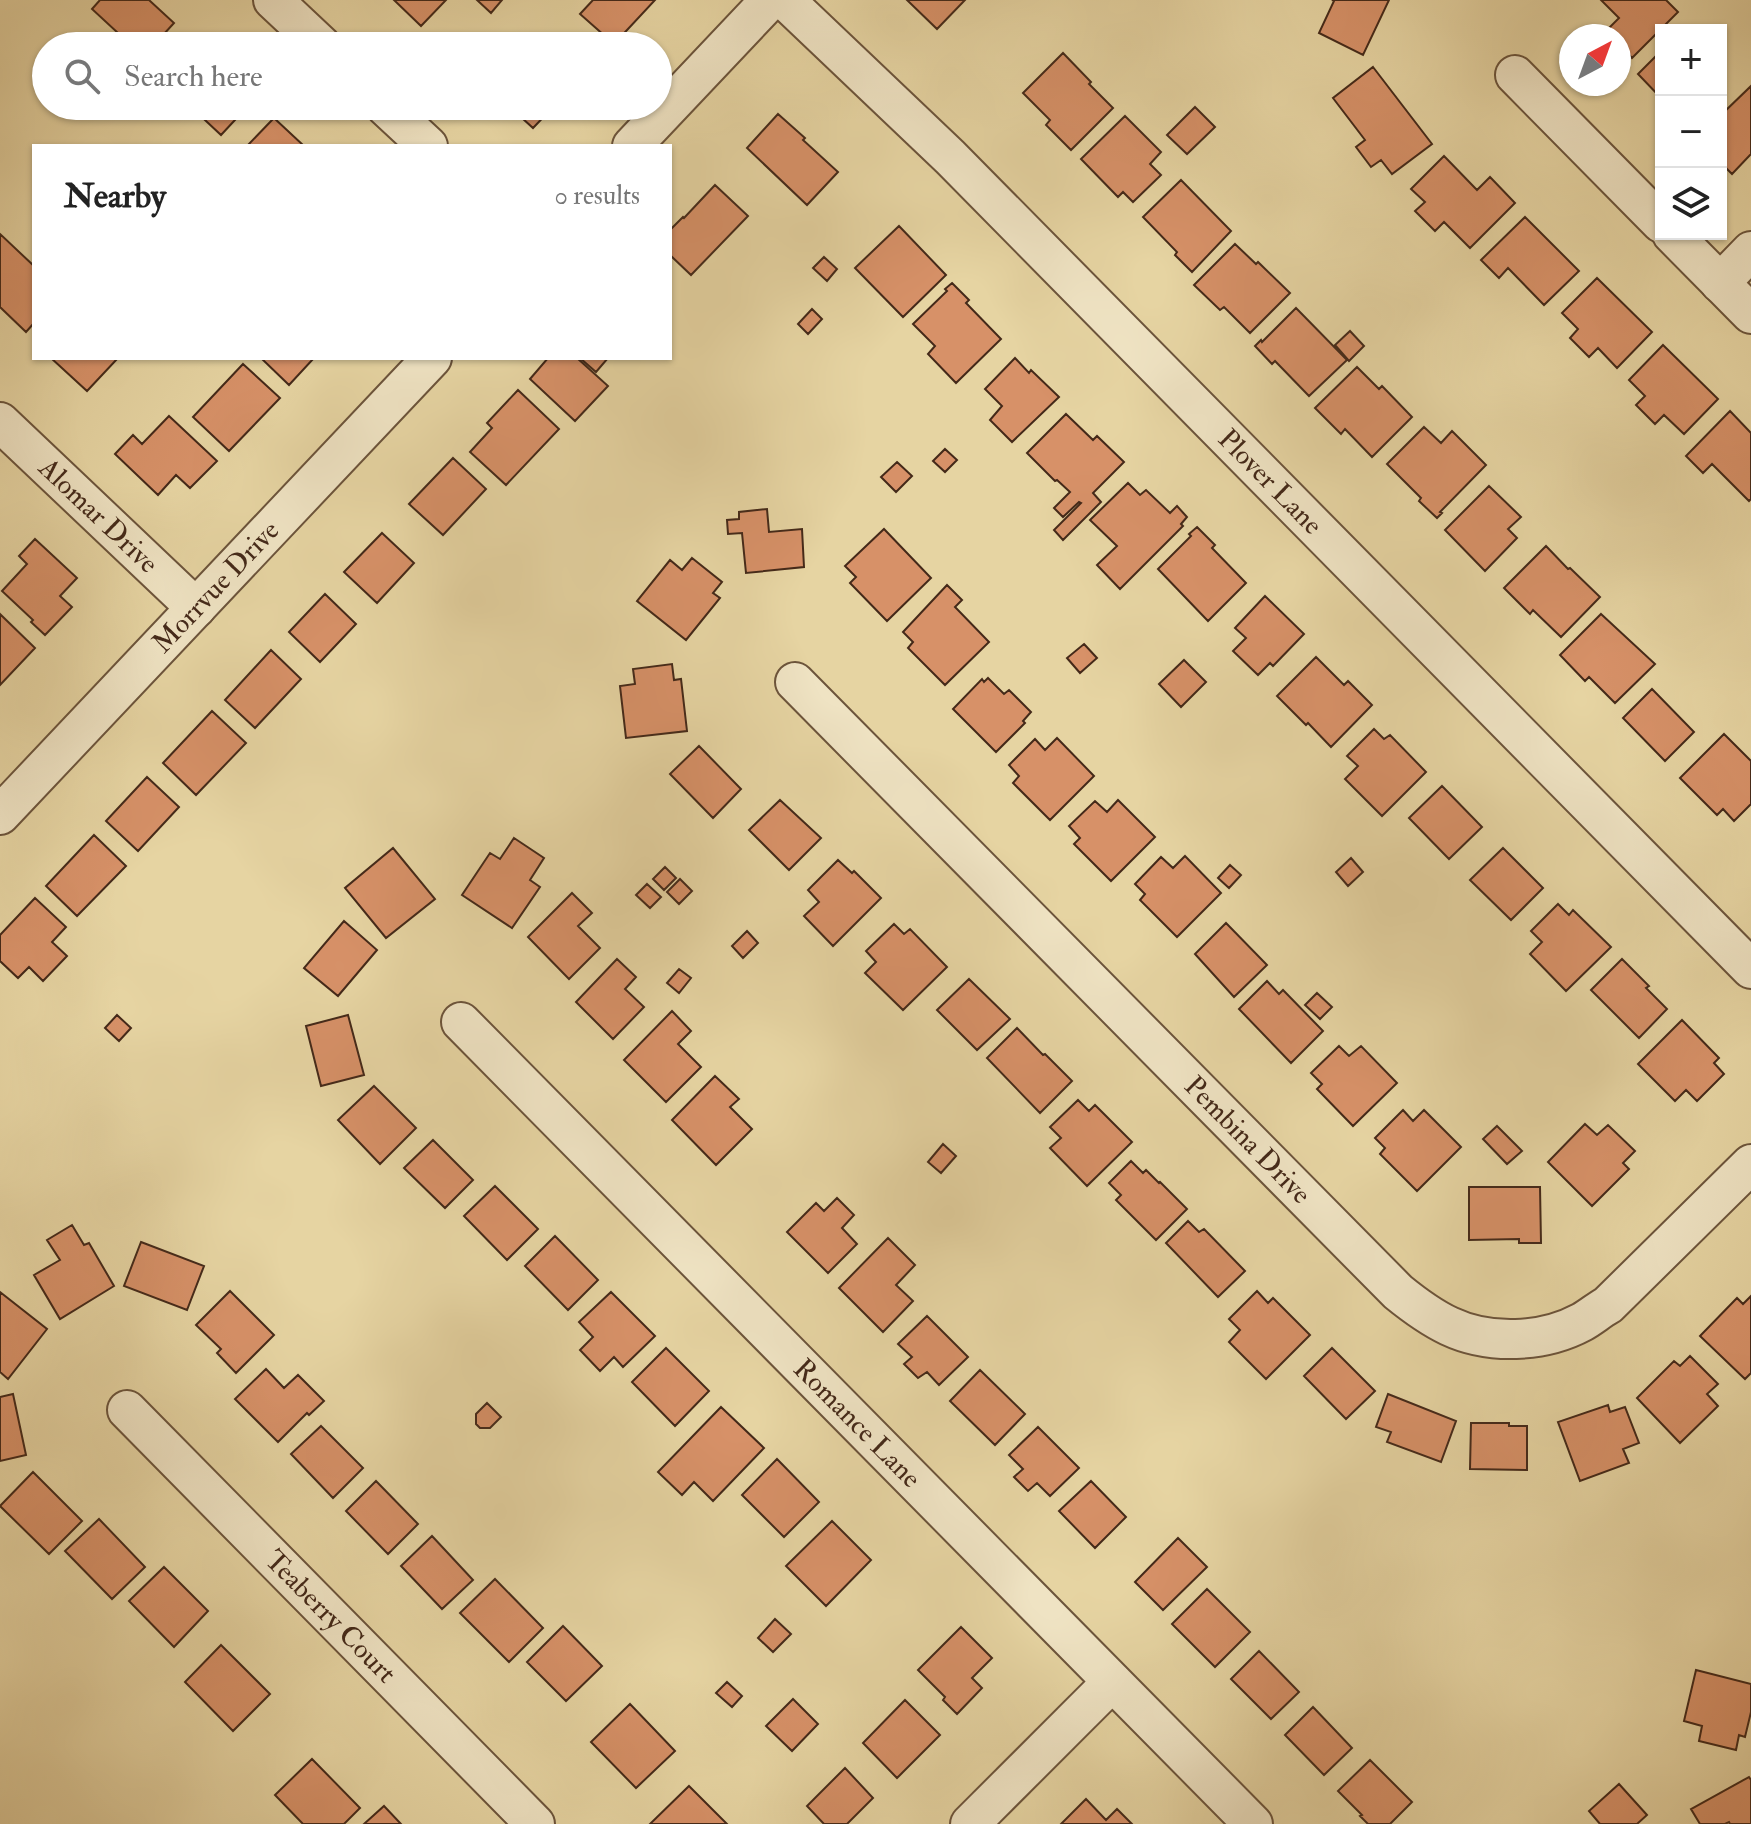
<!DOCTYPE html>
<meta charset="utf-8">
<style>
body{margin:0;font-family:"IM FELL Double Pica",serif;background:#f2f2f2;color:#222}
.controls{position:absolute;right:24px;top:24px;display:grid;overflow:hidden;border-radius:0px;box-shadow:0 2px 6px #0004}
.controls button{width:72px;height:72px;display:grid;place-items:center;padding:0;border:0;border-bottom:2px solid #e0e0e0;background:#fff;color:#222;font:40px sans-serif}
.compass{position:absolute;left:1559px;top:24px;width:72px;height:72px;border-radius:50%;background:#fff;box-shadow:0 2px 6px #0004;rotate:41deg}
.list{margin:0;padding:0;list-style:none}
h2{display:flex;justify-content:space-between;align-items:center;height:104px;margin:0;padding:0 32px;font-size:34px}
h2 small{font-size:26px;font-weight:400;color:#767676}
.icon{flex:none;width:44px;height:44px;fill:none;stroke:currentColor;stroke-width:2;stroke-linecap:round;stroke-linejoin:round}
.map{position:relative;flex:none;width:1751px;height:1824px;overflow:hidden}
.search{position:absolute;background:#fff;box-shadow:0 2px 6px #0004;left:32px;top:32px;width:640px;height:88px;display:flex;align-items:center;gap:20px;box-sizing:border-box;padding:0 28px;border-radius:44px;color:#767676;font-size:30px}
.panel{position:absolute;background:#fff;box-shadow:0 2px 6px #0004;left:32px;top:144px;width:640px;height:216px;border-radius:0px}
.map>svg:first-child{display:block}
.building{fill:#d79168;stroke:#442919;stroke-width:2}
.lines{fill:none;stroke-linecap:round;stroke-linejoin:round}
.minor-casing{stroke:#6c543b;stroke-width:42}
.minor{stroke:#efe3c3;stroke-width:38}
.labels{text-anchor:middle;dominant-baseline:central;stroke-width:7;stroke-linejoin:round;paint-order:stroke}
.street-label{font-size:28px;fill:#442919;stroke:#efe3c3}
</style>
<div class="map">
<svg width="1751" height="1824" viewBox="0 0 1751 1824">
<rect width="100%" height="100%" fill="#e6d4a2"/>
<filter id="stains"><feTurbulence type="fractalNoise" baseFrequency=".0025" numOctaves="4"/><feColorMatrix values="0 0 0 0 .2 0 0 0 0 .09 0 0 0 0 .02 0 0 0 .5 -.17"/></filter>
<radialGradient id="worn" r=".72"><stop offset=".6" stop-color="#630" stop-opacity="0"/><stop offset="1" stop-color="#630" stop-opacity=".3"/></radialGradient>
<path class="building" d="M100 0H149L174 23 153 46H132L92 9Z
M394 0H446L421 26Z
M477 0H502L491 13Z
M593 0H655L614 44 580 14Z
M907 0H965L937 29Z
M1332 0H1389L1363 55 1319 33 1334 1Z
M1601 0H1666L1678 12 1632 58 1619 44V36H1611L1606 31 1619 18Z
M1661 51V98L1638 74Z
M1063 53 1091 82 1089 84 1113 108 1071 150 1046 125 1050 120 1023 93Z
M1373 67 1432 144 1392 174 1381 160 1371 167 1356 147 1365 140 1333 98Z
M1751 86V154L1732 174 1721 163V115Z
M190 106H248L221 135Z
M509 106H554L533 128Z
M1195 107 1215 127 1187 154 1167 135Z
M778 114 805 138 803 140 838 172 807 205 747 148Z
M1125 116 1161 152 1150 164 1161 175 1133 202 1123 192 1118 197 1081 159Z
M274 118 304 146H247Z
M1444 156 1477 190 1490 177 1515 203 1470 248 1444 222 1435 231 1415 211 1425 202 1411 189Z
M1181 180 1231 231 1192 272 1175 255 1177 252 1143 217Z
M715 185 748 216 691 275 670 255V230L683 217 684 218Z
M1525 217 1579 271 1544 305 1508 268 1499 278 1481 260Z
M899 226 946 275 903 317 855 268Z
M0 234 34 266V323L26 332 0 307Z
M1235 244 1256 264 1258 262 1290 293 1250 333 1224 307 1220 310 1194 285Z
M824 257 837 269 827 281 813 268Z
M1597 278 1652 332 1617 368 1598 348 1589 357 1570 338 1578 329 1562 313Z
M952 283 969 300 966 303 1001 339 956 383 928 354 935 346 913 324 947 291 945 289Z
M1296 308 1347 360 1309 396 1275 361 1272 364 1255 346 1261 340 1262 342Z
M812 309 822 319 808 334 798 324Z
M1350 331 1364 346 1349 361 1335 345Z
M1663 345 1718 399 1684 434 1664 415 1655 424 1636 405 1645 396 1629 380Z
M51 358H118L87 391Z
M261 358H314L289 385Z
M548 358H577L608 386 575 421 530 379Z
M580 358H608L596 372Z
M1015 358 1029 373 1031 370 1059 397 1012 442 990 420 1002 406 985 389Z
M243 364 280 398 229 451 193 417Z
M1357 367 1379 389 1382 386 1412 417 1372 457 1345 429 1341 434 1315 408Z
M518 390 559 429 506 485 470 452 492 428 487 423Z
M1730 411 1751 433V499L1749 501 1712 464 1703 473 1686 456Z
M1066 414 1093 440 1097 436 1124 462 1093 493 1101 502 1063 540 1054 530 1081 503 1079 502 1063 517 1054 508 1070 492 1057 480 1055 481 1027 453Z
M169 416 217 461 190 488 176 475 158 495 115 454 133 435 142 444Z
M1424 427 1441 443 1452 431 1486 465 1440 512 1442 513 1437 518 1419 501 1421 498 1387 464Z
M945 449 957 460 945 472 933 461Z
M453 458 486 489 443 535 409 504Z
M897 462 912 476 896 492 881 477Z
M1128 483 1140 495 1146 490 1170 513 1177 506 1187 517 1181 524 1183 526 1120 589 1097 565 1117 546 1090 520Z
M1489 486 1521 517 1508 529 1517 538 1485 571 1445 530Z
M767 509 769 532 802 529 804 567 746 573 742 533 728 534 727 520 739 519V512Z
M1197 527 1215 545 1212 548 1246 583 1208 621 1158 569 1191 536 1189 534Z
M884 529 931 578 887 621 850 583 856 577 845 566Z
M382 533 414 563 377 603 344 572Z
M35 539 77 578 60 596 72 607 45 635 31 622 33 620 2 591 27 564 19 556Z
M1546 546 1568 569 1570 568 1600 597 1561 637 1533 610 1530 614 1504 588Z
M692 558 722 582 713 593 720 598 686 640 637 601 670 560 682 570Z
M947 585 962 600 955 607 989 642 945 685 908 648 913 642 903 632Z
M325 594 356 624 320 662 289 632Z
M1265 596 1304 634 1273 666 1270 663 1258 675 1233 651 1246 638 1235 628Z
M0 614 35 648 0 685Z
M1601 614 1655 664 1615 703 1589 677 1585 681 1560 655Z
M1084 644 1097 658 1080 673 1067 658Z
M271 650 301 679 255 728 225 700Z
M1316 657 1344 685 1348 681 1372 705 1331 747 1308 723 1306 725 1277 696Z
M1184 660 1206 682 1181 707 1159 684Z
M672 664 674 680 681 679 687 731 626 738 620 686 635 684 633 669Z
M988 678 1004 694 1009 690 1031 712 1023 721 1025 723 996 752 953 709 982 679 984 682Z
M1652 689 1694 732 1665 761 1623 718Z
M212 711 246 743 196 795 163 763Z
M1374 729 1384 739 1390 735 1426 772 1382 816 1345 779 1358 766 1347 756Z
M1724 734 1751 761V804L1734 821 1723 809 1717 815 1680 778Z
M1057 738 1094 776 1050 820 1013 783 1019 776 1009 765 1035 739 1045 750Z
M699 746 741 789 713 818 670 774Z
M147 777 179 807 138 851 106 821Z
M1442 786 1482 827 1449 859 1409 818Z
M780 800 821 838 789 870 749 830Z
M1118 800 1155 837 1111 881 1074 844 1080 838 1069 826 1095 801 1107 812Z
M94 835 126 866 77 916 46 886Z
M514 838 544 858 530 880 540 887 512 928 462 895 490 853 500 859Z
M393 848 435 899 386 938 345 888Z
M1503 848 1543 888 1511 920 1470 880Z
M1185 856 1221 893 1177 937 1140 900 1145 894 1135 884 1161 857 1173 868Z
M1351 858 1363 872 1348 886 1336 872Z
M838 860 852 873 854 871 881 898 833 946 804 916 819 902 808 890Z
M1230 865 1241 875 1229 888 1218 878Z
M665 867 676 878 664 890 653 879Z
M680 879 692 891 679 904 667 892Z
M647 884 661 897 650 908 636 895Z
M572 893 592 913 578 926 600 948 569 979 528 937Z
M35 898 66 927 52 942 67 956 43 981 29 967 18 978 0 961V935Z
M1558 904 1569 915 1573 910 1611 947 1566 991 1530 954 1542 942 1531 931Z
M344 921 377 950 338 996 304 968Z
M1226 923 1267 965 1234 997 1195 954Z
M894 924 904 934 910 929 947 967 903 1010 865 973 876 962 866 951Z
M747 931 758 943 743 958 732 946Z
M617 959 636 977 625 989 644 1007 613 1039 576 1002Z
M1622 959 1649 986 1646 988 1667 1009 1639 1038 1591 990Z
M679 969 691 978 679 993 667 983Z
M969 979 1010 1019 977 1050 937 1010Z
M1267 981 1279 994 1283 990 1323 1031 1291 1063 1239 1009Z
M1317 993 1332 1007 1320 1019 1305 1005Z
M672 1011 691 1031 678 1044 701 1067 666 1102 624 1060Z
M117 1015 131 1028 119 1041 105 1028Z
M348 1015 364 1075 321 1086 306 1026Z
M1682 1020 1719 1058 1714 1063 1724 1074 1697 1101 1686 1090 1675 1101 1638 1064Z
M1017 1028 1043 1055 1045 1054 1072 1081 1040 1113 987 1058Z
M1339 1046 1349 1056 1361 1046 1397 1083 1353 1126 1317 1089 1322 1084 1311 1073Z
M715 1076 739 1099 730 1107 752 1129 716 1165 672 1120Z
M374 1086 416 1128 380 1164 338 1120Z
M1078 1100 1089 1111 1095 1105 1132 1142 1087 1186 1050 1148 1061 1138 1050 1127Z
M1403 1110 1413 1121 1424 1110 1461 1147 1417 1191 1380 1154 1385 1148 1375 1138Z
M1585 1124 1597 1135 1608 1125 1635 1151 1623 1163 1629 1169 1592 1206 1548 1162Z
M1497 1126 1522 1151 1507 1164 1483 1139Z
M433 1140 473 1180 445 1208 404 1168Z
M943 1144 956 1156 941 1173 928 1162Z
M1131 1161 1143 1173 1146 1170 1159 1183 1160 1182 1187 1209 1156 1240 1116 1200 1121 1195 1109 1183Z
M495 1186 538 1229 507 1260 464 1216Z
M1469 1187H1540L1541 1243H1519V1239L1469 1240Z
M837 1198 854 1215 842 1228 857 1244 828 1273 787 1232 816 1203 824 1211Z
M1188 1221 1199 1232 1204 1229 1245 1271 1218 1297 1166 1243Z
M72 1225 84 1245 89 1243 114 1286 60 1319 34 1275 60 1260 47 1240Z
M555 1236 598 1280 568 1310 525 1266Z
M888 1238 915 1265 896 1285 913 1301 883 1332 839 1288Z
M141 1242 204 1266 187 1310 124 1286Z
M230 1291 274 1335 236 1373 217 1353 221 1349 196 1325Z
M1257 1291 1268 1303 1273 1298 1310 1335 1266 1379 1229 1342 1240 1330 1229 1319Z
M0 1292 47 1329 8 1379 0 1372Z
M611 1292 655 1336 623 1367 614 1357 600 1371 580 1350 593 1337 579 1322Z
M1751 1296V1373L1745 1379 1700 1336 1737 1298 1743 1304Z
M927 1316 968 1357 939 1385 927 1372 918 1378 904 1364 912 1357 898 1344Z
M666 1348 709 1391 675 1426 632 1382Z
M1332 1348 1375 1391 1346 1419 1304 1376Z
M1690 1356 1718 1384 1707 1394 1718 1406 1680 1443 1637 1398 1674 1361 1680 1366Z
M266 1369 284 1388 298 1375 324 1401 309 1415 307 1413 278 1442 235 1399Z
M980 1370 1025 1414 995 1445 950 1401Z
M13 1394 26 1455 0 1461V1397Z
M1388 1394 1456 1421 1441 1462 1387 1442 1391 1432 1376 1427Z
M487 1403 501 1417 490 1428H480L476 1424V1414Z
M1608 1405 1610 1412 1625 1407 1639 1443 1623 1449 1629 1463 1580 1481 1558 1422Z
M721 1407 764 1448 713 1501 694 1482 682 1495 658 1472Z
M1471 1423H1509V1426H1527V1470L1470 1469Z
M321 1426 363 1468 333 1498 291 1454Z
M1038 1427 1079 1468 1050 1496 1037 1483 1028 1491 1014 1477 1023 1469 1009 1455Z
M777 1459 819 1502 784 1537 742 1495Z
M33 1472 82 1521 49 1554 0 1506Z
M376 1481 418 1524 388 1554 346 1511Z
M1091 1481 1126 1517 1095 1548 1059 1511Z
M99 1519 145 1567 112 1599 65 1551Z
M832 1521 871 1560 826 1606 786 1566Z
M432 1536 473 1580 442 1609 401 1566Z
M1178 1538 1207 1567 1163 1610 1135 1582Z
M164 1567 208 1611 174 1647 129 1601Z
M495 1579 543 1628 509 1662 460 1613Z
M1207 1589 1250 1632 1215 1667 1172 1624Z
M775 1619 791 1634 773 1652 758 1638Z
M563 1626 602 1666 566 1701 527 1662Z
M961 1627 992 1658 972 1678 982 1688 957 1714 943 1700 945 1697 918 1670Z
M221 1645 270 1694 233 1731 185 1682Z
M1259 1651 1299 1692 1271 1719 1231 1679Z
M1696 1670 1751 1684V1712L1745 1737 1739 1735 1736 1750 1699 1741 1702 1726 1684 1721Z
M727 1682 742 1696 732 1707 716 1693Z
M793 1699 818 1724 792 1751 766 1726Z
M905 1700 940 1735 897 1778 863 1743Z
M630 1704 675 1751 636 1788 591 1742Z
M1313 1707 1352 1748 1324 1775 1285 1735Z
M312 1759 360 1808 344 1824H303L275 1795Z
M1370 1760 1412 1802 1390 1824H1368L1360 1816 1362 1815 1338 1791Z
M845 1768 873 1798 847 1824H824L807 1806Z
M1749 1777 1751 1780V1824H1730L1729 1822 1725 1824H1700L1691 1809Z
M1619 1784 1647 1815 1637 1824H1600L1589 1811Z
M689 1786 727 1824H650Z
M1086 1799 1106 1820 1117 1809 1132 1824H1061Z
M384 1806 401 1824H364Z"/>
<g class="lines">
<g class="minor-casing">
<g id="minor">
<path d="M273 0 322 46"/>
<path id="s1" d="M785 0 950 157 1751 969"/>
<path d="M1515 75 1661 223"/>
<path d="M385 106 428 146"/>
<path d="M632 146 770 0"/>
<path d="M1672 234 1751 314"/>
<path d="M1720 283 1751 251"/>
<path id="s2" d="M0 422 196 608"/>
<path id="s3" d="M795 682 1398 1292C1414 1305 1430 1317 1449 1326 1489 1345 1543 1343 1582 1322 1591 1317 1599 1310 1608 1305L1751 1164"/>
<path id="s4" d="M0 815 432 358"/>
<path id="s5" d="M461 1022 1253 1824"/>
<path id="s6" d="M127 1410 535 1824"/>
<path d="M970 1824 1112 1682"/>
</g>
</g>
<use href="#minor" class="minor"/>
</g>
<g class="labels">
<g class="street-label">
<text stroke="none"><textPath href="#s1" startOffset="684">Plover Lane</textPath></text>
<text stroke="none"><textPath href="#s2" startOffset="136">Alomar Drive</textPath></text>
<text stroke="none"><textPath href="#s4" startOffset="314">Morrvue Drive</textPath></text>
<text stroke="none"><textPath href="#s3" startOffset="644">Pembina Drive</textPath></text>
<text stroke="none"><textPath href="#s5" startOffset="564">Romance Lane</textPath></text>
<text stroke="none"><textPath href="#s6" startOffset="290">Teaberry Court</textPath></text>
</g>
</g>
<rect width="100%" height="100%" filter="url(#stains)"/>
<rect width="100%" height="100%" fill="url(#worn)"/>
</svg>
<div class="controls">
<button>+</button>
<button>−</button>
<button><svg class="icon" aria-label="layers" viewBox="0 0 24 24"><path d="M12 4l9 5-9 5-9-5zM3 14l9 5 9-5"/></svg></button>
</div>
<svg class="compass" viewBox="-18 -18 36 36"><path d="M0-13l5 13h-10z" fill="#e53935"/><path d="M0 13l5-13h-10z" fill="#767676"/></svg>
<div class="search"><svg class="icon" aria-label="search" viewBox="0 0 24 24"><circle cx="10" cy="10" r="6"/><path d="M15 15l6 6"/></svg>Search here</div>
<section class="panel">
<h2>Nearby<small>0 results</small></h2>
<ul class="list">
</ul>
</section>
</div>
